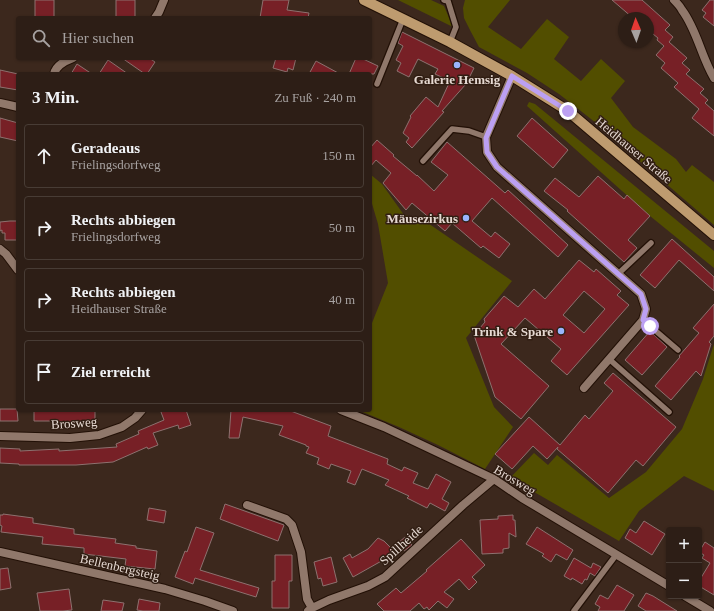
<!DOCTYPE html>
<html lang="de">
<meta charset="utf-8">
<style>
body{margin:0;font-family:"Times New Roman",serif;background:#35271f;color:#f1f3f6}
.controls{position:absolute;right:12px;bottom:12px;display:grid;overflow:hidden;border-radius:4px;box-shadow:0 1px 3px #0004}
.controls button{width:36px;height:36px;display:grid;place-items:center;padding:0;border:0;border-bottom:1px solid #483c35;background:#2d1e16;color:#f1f3f6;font:20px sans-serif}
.compass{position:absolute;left:618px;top:12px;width:36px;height:36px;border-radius:50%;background:#2d1e16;box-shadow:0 1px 3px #0004;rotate:358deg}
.stop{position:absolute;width:12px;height:12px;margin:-9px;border:3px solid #bca0f2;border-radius:50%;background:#fff}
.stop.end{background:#bca0f2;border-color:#fff;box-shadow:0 1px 4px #0008}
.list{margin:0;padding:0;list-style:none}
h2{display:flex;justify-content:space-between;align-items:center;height:52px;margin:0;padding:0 16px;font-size:17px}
h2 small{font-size:13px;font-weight:400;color:#a7a2a1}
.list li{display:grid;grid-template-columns:26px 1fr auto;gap:12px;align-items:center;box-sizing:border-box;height:64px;margin:0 8px 8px;padding:0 8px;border:1px solid #483c35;border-radius:4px}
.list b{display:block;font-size:15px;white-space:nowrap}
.list p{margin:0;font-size:13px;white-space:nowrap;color:#a7a2a1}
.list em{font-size:13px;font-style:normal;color:#a7a2a1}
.icon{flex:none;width:22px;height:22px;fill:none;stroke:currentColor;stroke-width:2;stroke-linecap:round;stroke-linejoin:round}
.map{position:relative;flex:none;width:714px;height:611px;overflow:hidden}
.search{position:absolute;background:#2d1e16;box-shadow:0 1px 3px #0004;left:16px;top:16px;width:356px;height:44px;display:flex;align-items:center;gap:10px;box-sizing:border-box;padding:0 14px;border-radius:4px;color:#a7a2a1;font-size:15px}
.panel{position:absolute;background:#2d1e16;box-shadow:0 1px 3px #0004;left:16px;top:72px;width:356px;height:340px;border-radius:4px}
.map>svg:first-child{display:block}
.green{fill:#524e00}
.building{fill:#772026;stroke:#8d716f;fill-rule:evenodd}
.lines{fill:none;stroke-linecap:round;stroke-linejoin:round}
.service-casing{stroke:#221006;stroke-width:8}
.minor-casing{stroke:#221006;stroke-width:10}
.primary-casing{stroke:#221006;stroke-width:12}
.service{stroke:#90786b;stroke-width:5.5}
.minor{stroke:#90786b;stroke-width:8}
.primary{stroke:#be9b6f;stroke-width:10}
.route{stroke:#bca0f2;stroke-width:5}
.poi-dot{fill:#99b5fd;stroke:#311e13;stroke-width:1.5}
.labels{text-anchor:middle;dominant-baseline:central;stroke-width:3;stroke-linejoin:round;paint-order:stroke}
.poi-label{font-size:13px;font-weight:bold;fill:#e6d9d2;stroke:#311e13;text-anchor:end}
.street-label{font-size:13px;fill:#e6d9d2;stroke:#311e13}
</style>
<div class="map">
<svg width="714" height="611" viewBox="0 0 714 611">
<rect width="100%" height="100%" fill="#3c281d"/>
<path class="green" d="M398 0H431L444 6 453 27Z
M465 0H510L488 27 521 49 547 19 569 37 554 59 581 81 601 59 625 81 611 98 633 127 676 159 686 172 692 165 714 182V225L591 119 559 94 527 73 479 47 471 32 464 18 463 8Z
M529 102 535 104 714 251V268L650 216 527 106Z
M370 174 382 184 404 215 422 219 512 281 466 338 494 407 513 427 485 469 438 445 399 427 358 410H370V328L388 283 378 224 370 197Z
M714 344V491L684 476 639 511 619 541 510 478 534 453 548 465 557 455 609 498 646 472 682 429 703 379Z"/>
<path class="building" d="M35 0H54V18H35Z
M116 0H135V18H116Z
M263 0H289L287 10 309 13 308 18H260Z
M612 0H642L670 25 665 30 673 37 669 42 687 58 682 63 690 70 686 74 704 89 700 93 708 100 705 103 714 111V136L692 118 699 109 674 87 678 83 661 68 665 63 656 55 664 46 657 40 658 38 648 30V18H633Z
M710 0H714V26L703 17 706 13 702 10Z
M402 32 474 68 466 84 442 111 444 112 412 148 406 142 409 138 403 133 411 117 410 116 426 97 438 107 450 81 435 74 438 69 418 59 409 77 397 71 401 63 396 60 403 46 398 43Z
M122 58H149L155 62 147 74H145Z
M276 58H296L293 70 288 68 287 72 273 68Z
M356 58H361L378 66 374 74H349Z
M108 60 128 74H99Z
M316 61 340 74H309Z
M77 64 92 74H71Z
M0 70 18 74V90L0 87Z
M0 118 18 123V141L0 137Z
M532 118 568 150 553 168 517 136Z
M377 140 394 155 393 156 417 176V175L434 191 448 175 431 162 447 142 505 193 508 190 568 245 558 257 492 198 472 221 491 237 495 232 510 244 499 258 483 246 481 248 452 223 445 231 412 203 406 210 383 183 391 173 376 160 370 167V148Z
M598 176 624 199 627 195 650 216 628 240 637 248 624 262 567 211 568 210 544 191 555 178 579 197Z
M10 221H18V240H5V233H2V230L0 231V222Z
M672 239 714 277V291L679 260 655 288 640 275Z
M579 260 594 272 596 269 621 291 617 295 629 305 567 375 551 361 561 349 525 318 501 344 549 386 521 419 495 397 474 335 485 322 484 319 504 296 518 307 534 289 545 299ZM584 291 605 309 584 333 563 315Z
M714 304V336L709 342 711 344 701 376 696 371 671 400 655 386 680 357 679 356 699 333 693 328Z
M650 331 667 347 642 375 625 360Z
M613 373 676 427 643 466 636 460 608 493 557 449 558 447 547 459 533 446 512 469 495 454 529 417 560 445 585 415 589 419 613 391 604 383Z
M0 409H17L18 421H0Z
M34 410H95V422L55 423V421H34Z
M167 410H186L191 425 179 429 178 425 153 433 158 445 148 449 147 447 113 462 76 465H19V464L0 463V448L20 449V451L59 449V451L117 447 116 444 139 434 138 431 164 420 161 412Z
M231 410H288L331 426 328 436 388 459 387 464 402 471 404 467 418 473 413 483 428 489 436 474 451 482 442 499 449 503 445 511 430 503 427 508 407 498 409 496 385 485 389 480 362 469 355 485 347 482 351 471 331 464 329 469 317 464 319 458 306 453 309 447 306 446V445L279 435 283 426 243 417 239 438H229Z
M225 504 284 525 278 541 220 519Z
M149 508 166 511 164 523 147 520Z
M3 514 33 518V523L74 529V534L116 539 115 543 136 546V548L157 551 155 569 125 566 126 559 84 554V548L42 544 43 537 1 532 2 526 0 525V515H3Z
M513 515V520H515L516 537 509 533V548L503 549V553L482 554 480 520 498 519V516Z
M644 521 665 534 652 555 625 538 630 529 636 533Z
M196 527 214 533 200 570 259 588 256 597 195 578 193 584 175 577 185 551 187 552Z
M537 527 573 550 567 560 556 554 551 562 542 556 544 554 526 544Z
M405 537 412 545 404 551 397 544Z
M378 538 384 541 394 551 385 559 353 577 343 558 350 554 352 558 368 549Z
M461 539 485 565 472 577 477 582 469 590 459 579 444 592 454 599 447 608 438 601 429 610 427 607 424 609 419 603 410 611H384L377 604 396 588 401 593 427 571 426 570Z
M705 542 714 548V595L699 586V581L710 563 702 558 704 555 699 552Z
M275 555H292V581H289V608H272V581H275Z
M331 557 337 582 323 586 321 578 318 579 314 562Z
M574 558 591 568 593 563 601 567 595 576 590 573 587 580 585 579 582 584 572 578 571 580 564 576Z
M8 568 11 588 0 590V569Z
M617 585 634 595 624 611H598L600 607 595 604 600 595 608 599Z
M69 589 72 610 63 611H40L37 593Z
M646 593 653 596 677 611H646L638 606Z
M139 599 160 603 159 611H143L137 610Z
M103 600 124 603 122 611H101Z"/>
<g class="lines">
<g class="service-casing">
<path id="service" d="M444 0 448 1 456 27 450 42
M377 84 403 19
M423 161 452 129 469 131 486 137
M618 274 651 243
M643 320 678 350
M609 359 669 412
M574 611 616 555"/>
</g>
<g class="minor-casing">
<path id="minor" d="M674 0C677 3 680 6 682 10 697 30 701 56 714 78
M155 18 159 12 164 0
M54 74C56 65 65 61 73 58
M512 76 486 137 487 152 497 167 641 294 646 309 643 320 584 388
M0 103 18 107
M0 249 6 254 18 270
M341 410 384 427 494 479 522 498 669 586
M0 436 70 438 99 435 122 427 135 418 142 410
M247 505 286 519 292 525 301 552 307 599 312 608
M0 552 165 589 205 601 233 611
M685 596 710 611
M308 611 312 608 329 600 368 586 385 577 463 505 494 479"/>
</g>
<g class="primary-casing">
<path id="primary" d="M364 0 450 42 512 76 568 111 714 235"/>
</g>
<use href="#service" class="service"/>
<use href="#minor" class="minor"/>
<use href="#primary" class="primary"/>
</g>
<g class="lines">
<path class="route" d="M568 111 512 76 486 138 487 152 497 167 641 294 646 309 643 320 650 326"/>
</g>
<g class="poi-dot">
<circle cx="457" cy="65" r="4"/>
<circle cx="466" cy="218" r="4"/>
<circle cx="561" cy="331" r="4"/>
</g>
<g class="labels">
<g class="poi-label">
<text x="457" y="79" text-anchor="middle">Galerie Hemsig</text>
<text x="458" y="218">Mäusezirkus</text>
<text x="553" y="331">Trink &amp; Spare</text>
</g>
<g class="street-label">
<text transform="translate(634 150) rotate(40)">Heidhauser Straße</text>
<text transform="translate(74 423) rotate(-4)">Brosweg</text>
<text transform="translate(515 480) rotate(31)">Brosweg</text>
<text transform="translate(401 545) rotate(-42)">Spillheide</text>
<text transform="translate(120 567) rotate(13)">Bellenbergsteig</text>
</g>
</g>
</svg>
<div class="controls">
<button>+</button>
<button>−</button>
</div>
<svg class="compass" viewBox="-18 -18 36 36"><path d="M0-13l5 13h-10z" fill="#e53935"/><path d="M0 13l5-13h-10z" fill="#a7a2a1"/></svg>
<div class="stop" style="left:650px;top:326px"></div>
<div class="stop end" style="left:568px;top:111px"></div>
<div class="search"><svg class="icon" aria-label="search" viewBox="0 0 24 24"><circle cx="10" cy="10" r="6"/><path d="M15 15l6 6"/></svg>Hier suchen</div>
<section class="panel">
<h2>3 Min.<small>Zu Fuß · 240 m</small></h2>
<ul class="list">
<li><svg class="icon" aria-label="ahead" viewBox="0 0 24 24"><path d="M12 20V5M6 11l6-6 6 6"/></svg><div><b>Geradeaus</b><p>Frielingsdorfweg</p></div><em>150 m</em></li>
<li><svg class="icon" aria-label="right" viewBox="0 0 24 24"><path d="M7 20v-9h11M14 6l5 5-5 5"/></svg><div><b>Rechts abbiegen</b><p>Frielingsdorfweg</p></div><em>50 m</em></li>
<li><svg class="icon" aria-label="right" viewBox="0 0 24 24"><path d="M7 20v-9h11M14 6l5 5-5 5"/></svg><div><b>Rechts abbiegen</b><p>Heidhauser Straße</p></div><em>40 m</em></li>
<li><svg class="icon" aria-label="arrive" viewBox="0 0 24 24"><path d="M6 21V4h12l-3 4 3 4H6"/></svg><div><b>Ziel erreicht</b></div></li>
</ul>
</section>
</div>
